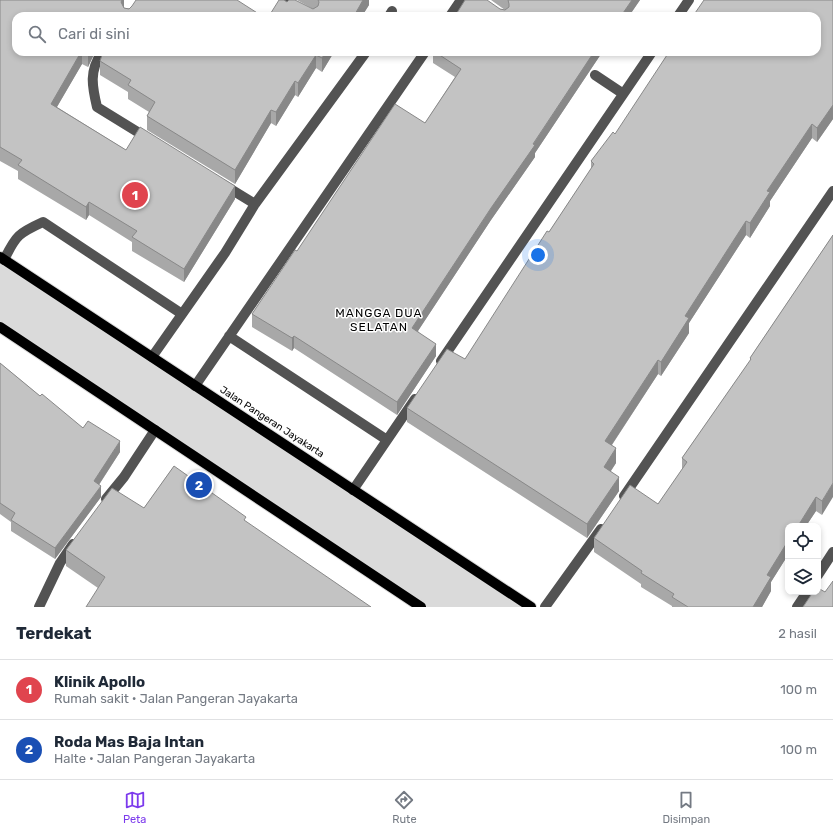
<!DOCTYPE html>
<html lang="id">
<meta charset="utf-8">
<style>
body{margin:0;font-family:Rubik,sans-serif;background:#f2f2f3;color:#1f2937}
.controls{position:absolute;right:12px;bottom:12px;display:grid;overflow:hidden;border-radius:8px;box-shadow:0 2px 6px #0003}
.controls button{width:36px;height:36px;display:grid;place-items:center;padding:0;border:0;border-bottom:1px solid #e0e1e3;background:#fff;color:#1f2937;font:20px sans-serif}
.you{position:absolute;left:538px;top:255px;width:14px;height:14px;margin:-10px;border:3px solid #fff;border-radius:50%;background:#1a73e8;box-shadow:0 0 0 6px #1a73e833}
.badge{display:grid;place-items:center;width:26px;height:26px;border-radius:50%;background:#7c3aed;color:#fff;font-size:13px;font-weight:700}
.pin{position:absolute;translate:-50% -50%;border:2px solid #fff;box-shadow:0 1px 4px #0006}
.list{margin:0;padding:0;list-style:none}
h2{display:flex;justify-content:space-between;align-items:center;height:52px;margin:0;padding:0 16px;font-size:17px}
h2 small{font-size:13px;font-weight:400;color:#747a83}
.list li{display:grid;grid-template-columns:26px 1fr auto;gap:12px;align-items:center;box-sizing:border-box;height:60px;padding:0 16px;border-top:1px solid #e0e1e3}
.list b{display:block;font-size:15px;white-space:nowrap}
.list p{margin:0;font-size:13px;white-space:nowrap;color:#747a83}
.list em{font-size:13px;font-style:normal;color:#747a83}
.icon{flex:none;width:22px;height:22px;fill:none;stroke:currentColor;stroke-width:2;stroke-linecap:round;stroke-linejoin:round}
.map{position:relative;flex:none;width:833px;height:607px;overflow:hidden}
.search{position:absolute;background:#fff;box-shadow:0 2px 6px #0003;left:12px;right:12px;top:12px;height:44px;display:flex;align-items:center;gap:10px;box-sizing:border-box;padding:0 14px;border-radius:12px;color:#747a83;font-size:15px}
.sheet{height:172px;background:#fff}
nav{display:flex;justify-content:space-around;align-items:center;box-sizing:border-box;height:56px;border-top:1px solid #e0e1e3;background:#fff;font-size:11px;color:#747a83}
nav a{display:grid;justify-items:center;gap:2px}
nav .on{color:#7c3aed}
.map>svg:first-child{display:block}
.green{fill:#dadada}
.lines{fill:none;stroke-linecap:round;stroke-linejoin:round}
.major-casing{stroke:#dbdbdb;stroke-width:12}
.minor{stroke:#535353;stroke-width:10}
.major{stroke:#000;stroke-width:10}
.wall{fill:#a8a8a8}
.shaded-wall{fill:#888}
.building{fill:#c3c3c3;stroke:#888}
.labels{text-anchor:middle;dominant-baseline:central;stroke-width:3;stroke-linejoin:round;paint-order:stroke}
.street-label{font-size:10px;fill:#000;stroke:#fff}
.quarter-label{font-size:12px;letter-spacing:1px;fill:#000;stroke:#fff}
</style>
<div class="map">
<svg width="833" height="607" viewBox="0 0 833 607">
<rect width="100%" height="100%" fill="#fff"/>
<path class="green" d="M0 257 531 607H421L0 327Z"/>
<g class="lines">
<g class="major-casing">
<path id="major" d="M0 257 531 607
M0 327 421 607"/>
</g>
<path class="minor" d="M284 0 313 16
M389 16 392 11
M450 16 461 0
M678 16 689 0
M102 52C89 71 92 86 97 107L149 139
M595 75 622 93
M224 185 255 204
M4 260C16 235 19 233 43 222L182 314
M229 336 387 440
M152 357 225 253 255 204 366 52
M441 361 652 52
M195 386 425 52
M353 490 415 399
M624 496 833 191
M106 499 124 477 155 430
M818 575 833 552
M39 607 60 563 73 544
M545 607 601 529
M797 607 807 592"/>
<use href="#major" class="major"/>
</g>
<path class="wall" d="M0 0H124V8L262 16H16V52H95L88 67 82 64 57 107 126 150 235 199 184 282 132 251V242L89 215 86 220 18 179V171L0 161Z
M297 0H369V5L362 16H269L287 2 313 9Z
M491 0H640L629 16H455L500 9 505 10Z
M833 0V119L817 142 812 138 770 201V206L750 238 746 235 689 323V333L661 376 658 374 612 445 616 463 611 471 619 491 587 538 407 422V408L465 359 549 232 591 169V161L615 134Z
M103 52H334L322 72 316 68 298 97 295 95 276 126 271 123 235 184 147 130V116L149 112 128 99V92L100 75V61Z
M433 52H606L603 56 601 54 535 153V157L491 220 418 331 436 356 397 415 294 348 292 351 252 327V314L297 251 425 123 455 77 433 63Z
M833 235 822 515 816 511 806 526H788V555L771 582V591L762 607H672V606L641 587V584L594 552V538L658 504 682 470V458L750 361V358Z
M0 363 40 396 83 428 120 452 99 485 101 497 55 559 11 531V522L0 514Z
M174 466 98 588 66 566V550L144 508Z"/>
<path class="shaded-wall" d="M122 0H124V8L121 16V2Z
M363 0H369V5L362 16H354Z
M632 0H640L629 16H621Z
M81 52H82V64L51 117V104Z
M89 52H95L88 67V54Z
M326 52H334L322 72V58Z
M594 52H601V54L535 153V157L491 220 412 340V328Z
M316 55V68L298 97V83Z
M295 81V95L276 126V112Z
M833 105V119L817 142V128Z
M271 110V123L235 184V170Z
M812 124V138L770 201V206L750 238V223L767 191Z
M235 186V199L184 282V269Z
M89 202V215L86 220V207Z
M746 221V235L689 323V333L661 376V362L685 316Z
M294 336V348L292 351V338Z
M436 344V356L397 415V402Z
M658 360V374L605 455V441Z
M120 441V452L94 492V481Z
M616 448V463L604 481V467Z
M619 477V491L587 538V524Z
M833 483V497L822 515V501Z
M101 486V497L55 559V548Z
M816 497V511L806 526H798Z
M788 541V555L771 582V591L762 607H753L767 575Z"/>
<path class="building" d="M0 0H122L121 2 124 8 129 9 132 6 136 0H237L262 16H16V52H81L51 104 126 150 140 127 235 186 184 269 132 237 137 231 89 202 86 207 18 165 22 160 0 147Z
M279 0H284L287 2 289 0H295L313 9 318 6 319 2 318 0H363L354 16H269Z
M465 0H487L500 9 505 10 509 7V4L508 0H632L621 16H455Z
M704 0H833V105L817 128 812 124 767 191 770 192 750 223 746 221 685 316 689 318 661 362 658 360 605 441 616 448 604 467 619 477 587 524 407 408 447 349 465 359 547 231 549 232 594 164 591 161 613 132 615 134 669 52H817V16H693Z
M103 52H326L322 58 316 55 298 83 295 81 276 112 271 110 235 170 147 116 155 102 128 85 131 80 100 61Z
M435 52H594L533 144 535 145 491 208 412 328 436 344 397 402 294 336 292 338 252 314 295 250 297 251 395 104 425 123 461 69Z
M833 235V483L822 501 816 497 798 526H788V541L767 575 771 577 753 607H688L672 597 674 594 641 573 642 571 594 538 630 485 658 504 687 462 682 458 751 359 750 358Z
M0 363 40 396 42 394 83 428 88 421 120 441 94 481 101 486 55 548 11 520 15 513 0 503Z
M174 466 246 517 244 520 371 607H86L105 577 66 550 112 488 144 508Z
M833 581V607H803L813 592H818V588L825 592Z"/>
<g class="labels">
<g class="street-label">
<text transform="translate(272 422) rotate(33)">Jalan Pangeran Jayakarta</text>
</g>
<g class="quarter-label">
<text x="379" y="313">MANGGA DUA<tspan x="379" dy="14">SELATAN</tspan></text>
</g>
</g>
</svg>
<div class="controls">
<button><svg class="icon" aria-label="locate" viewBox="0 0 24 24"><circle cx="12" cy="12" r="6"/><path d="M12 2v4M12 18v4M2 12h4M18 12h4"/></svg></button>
<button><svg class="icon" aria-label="layers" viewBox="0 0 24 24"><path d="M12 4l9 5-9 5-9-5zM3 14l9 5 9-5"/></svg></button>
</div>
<div class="you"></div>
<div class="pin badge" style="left:135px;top:195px;background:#e0444e">1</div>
<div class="pin badge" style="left:199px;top:485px;background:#1a4fb4">2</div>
<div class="search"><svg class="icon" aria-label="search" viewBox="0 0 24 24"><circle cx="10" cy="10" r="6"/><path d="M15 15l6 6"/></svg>Cari di sini</div>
</div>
<section class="sheet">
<h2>Terdekat<small>2 hasil</small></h2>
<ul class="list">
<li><span class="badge" style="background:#e0444e">1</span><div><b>Klinik Apollo</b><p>Rumah sakit · Jalan Pangeran Jayakarta</p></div><em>100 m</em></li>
<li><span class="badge" style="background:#1a4fb4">2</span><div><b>Roda Mas Baja Intan</b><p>Halte · Jalan Pangeran Jayakarta</p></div><em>100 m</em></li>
</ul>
</section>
<nav>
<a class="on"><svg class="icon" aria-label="map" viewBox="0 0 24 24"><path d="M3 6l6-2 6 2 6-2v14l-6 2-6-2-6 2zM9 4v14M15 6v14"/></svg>Peta</a>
<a><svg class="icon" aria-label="directions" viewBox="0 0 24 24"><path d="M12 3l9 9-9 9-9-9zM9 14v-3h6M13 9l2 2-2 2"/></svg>Rute</a>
<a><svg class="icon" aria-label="saved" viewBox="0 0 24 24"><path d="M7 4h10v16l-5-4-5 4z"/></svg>Disimpan</a>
</nav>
